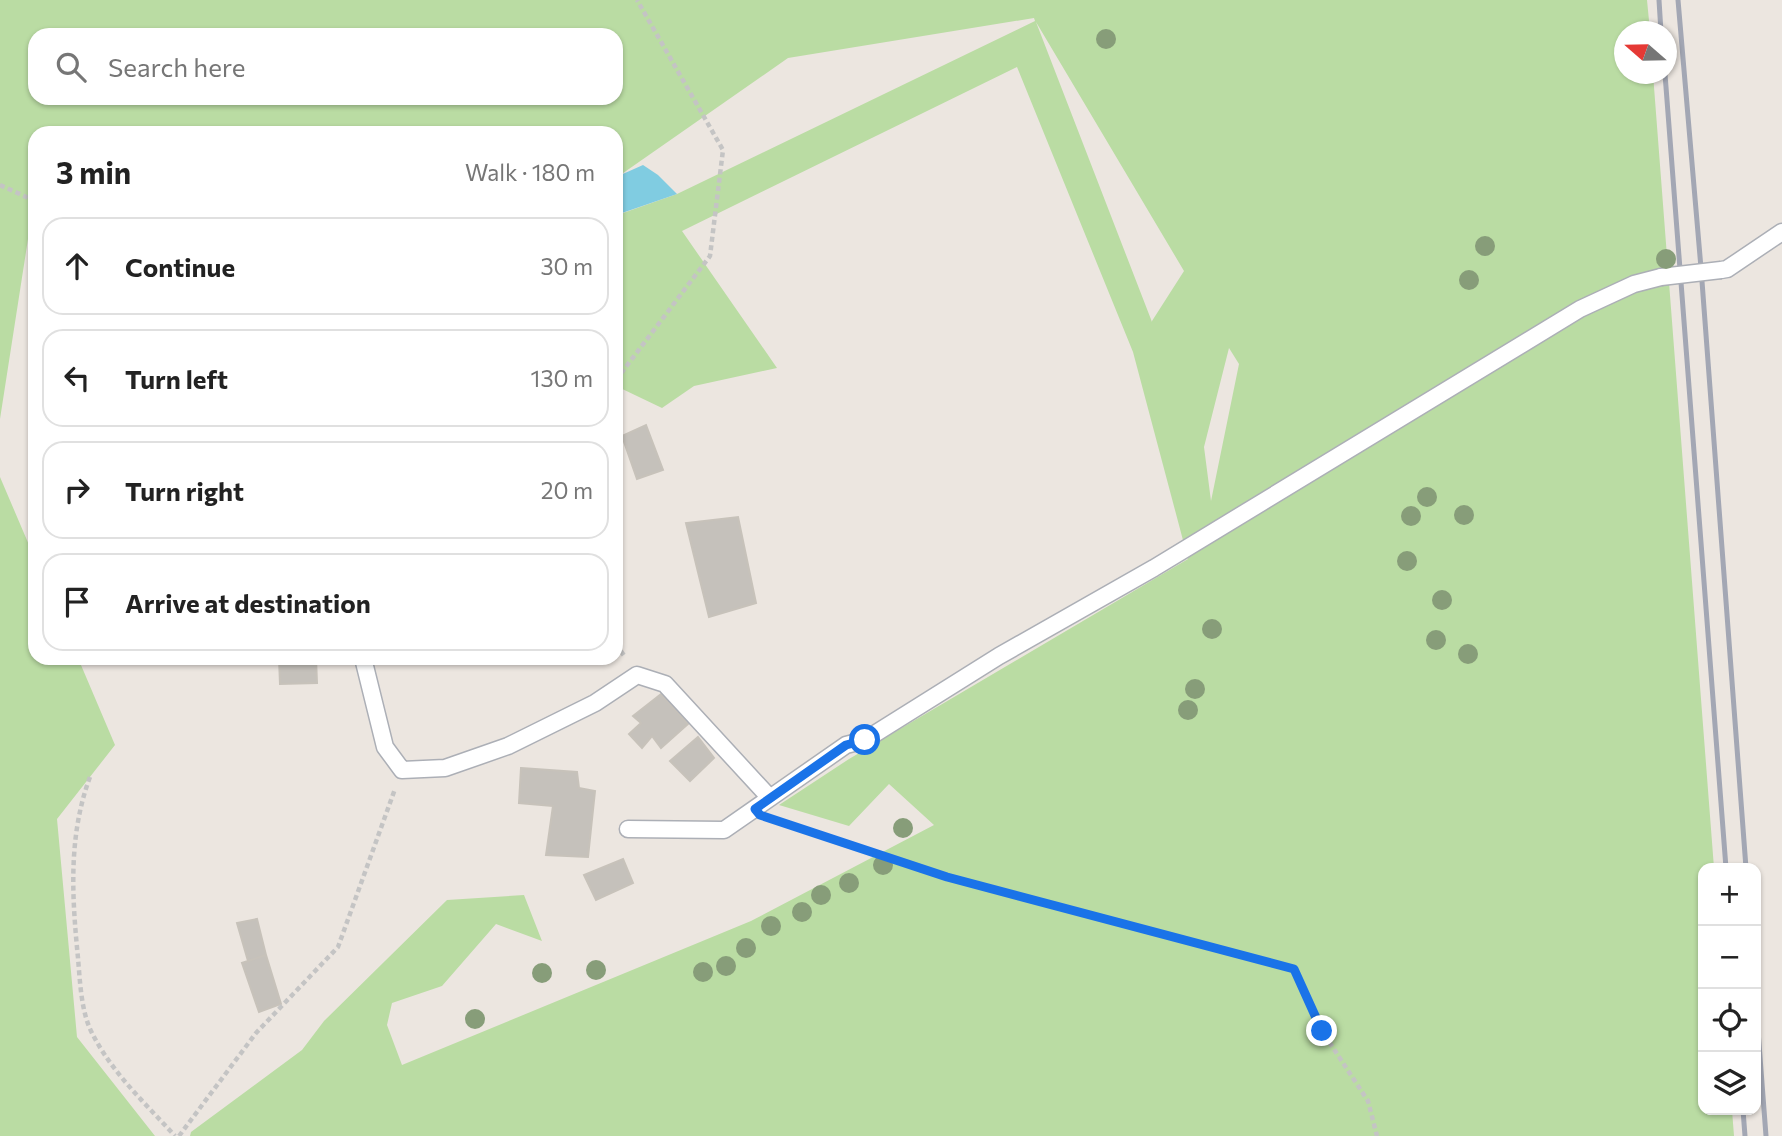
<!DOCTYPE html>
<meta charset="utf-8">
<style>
body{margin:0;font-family:Commissioner,sans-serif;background:#f2f2f2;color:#222}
.controls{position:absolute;right:21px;bottom:21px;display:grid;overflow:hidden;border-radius:14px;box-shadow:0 2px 5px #0004}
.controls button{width:63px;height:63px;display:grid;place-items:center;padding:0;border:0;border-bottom:2px solid #e0e0e0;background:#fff;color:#222;font:35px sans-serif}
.compass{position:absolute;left:1614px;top:21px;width:63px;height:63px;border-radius:50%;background:#fff;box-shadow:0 2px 5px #0004;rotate:290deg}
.stop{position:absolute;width:21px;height:21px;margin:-16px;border:5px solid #1a73e8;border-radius:50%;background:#fff}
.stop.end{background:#1a73e8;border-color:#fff;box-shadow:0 2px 7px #0008}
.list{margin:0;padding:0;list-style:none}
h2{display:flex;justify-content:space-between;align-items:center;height:91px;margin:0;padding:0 28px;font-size:30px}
h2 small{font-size:23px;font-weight:400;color:#767676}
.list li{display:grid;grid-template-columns:46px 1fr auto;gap:21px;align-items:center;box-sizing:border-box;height:98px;margin:0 14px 14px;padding:0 14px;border:2px solid #e0e0e0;border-radius:21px}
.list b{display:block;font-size:26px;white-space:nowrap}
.list em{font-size:23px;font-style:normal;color:#767676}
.icon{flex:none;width:38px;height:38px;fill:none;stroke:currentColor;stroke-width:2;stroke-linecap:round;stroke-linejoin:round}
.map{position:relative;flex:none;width:1782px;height:1136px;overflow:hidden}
.search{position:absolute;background:#fff;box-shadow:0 2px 5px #0004;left:28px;top:28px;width:595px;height:77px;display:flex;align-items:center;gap:18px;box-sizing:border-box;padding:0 24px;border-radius:21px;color:#767676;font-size:26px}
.panel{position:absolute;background:#fff;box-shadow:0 2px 5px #0004;left:28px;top:126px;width:595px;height:539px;border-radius:21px}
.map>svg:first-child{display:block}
.green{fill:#badca3;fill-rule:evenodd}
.water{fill:#80cce1}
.building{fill:#c5c1bb;stroke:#c7c2ba;stroke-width:2}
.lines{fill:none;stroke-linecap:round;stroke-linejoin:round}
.service-casing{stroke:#acafb6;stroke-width:19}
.path{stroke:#c4c4c4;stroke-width:4.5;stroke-dasharray:5 3.5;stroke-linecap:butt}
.service{stroke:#fff;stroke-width:16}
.rail{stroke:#a3a7b4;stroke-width:5}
.service-bridge-casing{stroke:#acafb6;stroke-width:19;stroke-linecap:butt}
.service-bridge{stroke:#fff;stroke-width:16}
.tree{fill:#879d79}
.route{stroke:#1a73e8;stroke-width:9}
</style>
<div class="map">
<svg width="1782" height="1136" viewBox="0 0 1782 1136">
<rect width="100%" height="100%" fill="#ece6e0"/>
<path class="green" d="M0 0H1647L1650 31 1624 32V74H1653L1714 868H1703V1110H1732L1734 1136H190L191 1132 302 1050 324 1021 447 900 524 895 542 941 496 924 442 986 392 1003 387 1025 402 1065 751 921 934 825 889 784 849 826 779 805 849 759 1188 559 1133 352 1017 67 682 231 777 368 694 386 662 408 616 386V212L623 213 677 194 1035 21 1034 18 788 58 616 178V133H35V194L0 419ZM1036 22 1184 271 1152 321V322ZM35 35H616V98H35ZM1229 348 1239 364 1211 501 1204 447Z
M0 477 35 559V658H78L115 745 57 819 77 1037 155 1136H0Z"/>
<path class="water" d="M643 165 658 175 677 194 622 213 616 212V177Z"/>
<path class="building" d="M646 425 663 470 637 479 622 436Z
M738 517 756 603 709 617 686 523Z
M279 658H316L317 683 280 684Z
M661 694 688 724 661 748 652 736 642 748 629 734 641 723 633 716Z
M698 737 714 758 690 781 670 761Z
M521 768 577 772 579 788 595 791 588 857 546 855 553 806 519 803Z
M623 859 633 883 596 900 584 875Z
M257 919 266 955 248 961 237 923Z
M266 955 281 1004 259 1012 242 963Z"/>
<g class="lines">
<g class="service-casing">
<path id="service" d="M1721 270 1727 269 1782 232
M363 658 385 747 402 770 445 768 508 746 595 703 637 675 665 684 770 798
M628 829 724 830 846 745 865 740 999 656 1154 568 1580 309 1634 284 1661 277"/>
</g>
<path class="path" d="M0 185 35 201
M616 380 710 256 723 150 637 0
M616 644 625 657
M90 777C68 836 72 897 78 958 80 981 81 1010 91 1031 111 1072 145 1103 175 1136
M776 821 947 877 1294 969 1322 1031 1368 1101 1377 1136
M179 1136 256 1033 338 947 395 789"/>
<use href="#service" class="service"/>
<path class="rail" d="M1659 0 1661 32
M1678 0 1701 268 1746 868
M1665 74 1726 868
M1756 1004 1766 1136
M1743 1110 1745 1136"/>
<g class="service-bridge-casing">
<path id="service-bridge" d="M1661 277 1721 270"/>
</g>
<use href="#service-bridge" class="service-bridge"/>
</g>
<g class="tree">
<circle cx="1106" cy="39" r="10"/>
<circle cx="1485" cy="246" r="10"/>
<circle cx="1666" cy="259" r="10"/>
<circle cx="1469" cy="280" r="10"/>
<circle cx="1427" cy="497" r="10"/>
<circle cx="1464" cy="515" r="10"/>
<circle cx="1411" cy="516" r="10"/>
<circle cx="1407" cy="561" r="10"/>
<circle cx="1442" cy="600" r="10"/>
<circle cx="1212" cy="629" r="10"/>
<circle cx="1436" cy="640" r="10"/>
<circle cx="1468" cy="654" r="10"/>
<circle cx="1195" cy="689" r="10"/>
<circle cx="1188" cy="710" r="10"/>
<circle cx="903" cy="828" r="10"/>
<circle cx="883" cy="865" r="10"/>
<circle cx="849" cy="883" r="10"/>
<circle cx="821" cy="895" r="10"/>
<circle cx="802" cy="912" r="10"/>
<circle cx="771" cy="926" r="10"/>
<circle cx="746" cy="948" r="10"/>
<circle cx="726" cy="966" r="10"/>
<circle cx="596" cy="970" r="10"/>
<circle cx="703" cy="972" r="10"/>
<circle cx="542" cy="973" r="10"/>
<circle cx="475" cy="1019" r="10"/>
</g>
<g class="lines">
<path class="route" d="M865 740 846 745 755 809 760 815 947 877 1294 969 1322 1031"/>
</g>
</svg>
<div class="controls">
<button>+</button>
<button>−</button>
<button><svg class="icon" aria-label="locate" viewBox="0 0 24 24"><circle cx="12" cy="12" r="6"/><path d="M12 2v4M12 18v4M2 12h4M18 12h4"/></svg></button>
<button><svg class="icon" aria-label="layers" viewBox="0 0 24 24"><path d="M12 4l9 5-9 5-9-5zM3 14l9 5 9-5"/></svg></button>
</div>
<svg class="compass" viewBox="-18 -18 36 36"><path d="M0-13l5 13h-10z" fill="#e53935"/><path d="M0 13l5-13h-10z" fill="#767676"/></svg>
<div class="stop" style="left:865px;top:740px"></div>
<div class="stop end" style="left:1322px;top:1031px"></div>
<div class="search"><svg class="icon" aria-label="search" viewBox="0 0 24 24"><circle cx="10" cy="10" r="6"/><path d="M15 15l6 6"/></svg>Search here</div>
<section class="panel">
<h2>3 min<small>Walk · 180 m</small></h2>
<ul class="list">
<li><svg class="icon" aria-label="ahead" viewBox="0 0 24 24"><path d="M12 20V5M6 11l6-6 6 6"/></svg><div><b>Continue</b></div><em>30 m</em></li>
<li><svg class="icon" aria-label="left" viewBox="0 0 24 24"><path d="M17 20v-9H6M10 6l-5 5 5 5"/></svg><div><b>Turn left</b></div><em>130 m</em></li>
<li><svg class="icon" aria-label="right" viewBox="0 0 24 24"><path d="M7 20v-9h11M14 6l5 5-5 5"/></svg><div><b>Turn right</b></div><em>20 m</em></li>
<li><svg class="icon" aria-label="arrive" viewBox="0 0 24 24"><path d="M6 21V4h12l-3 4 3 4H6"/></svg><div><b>Arrive at destination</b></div></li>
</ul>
</section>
</div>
